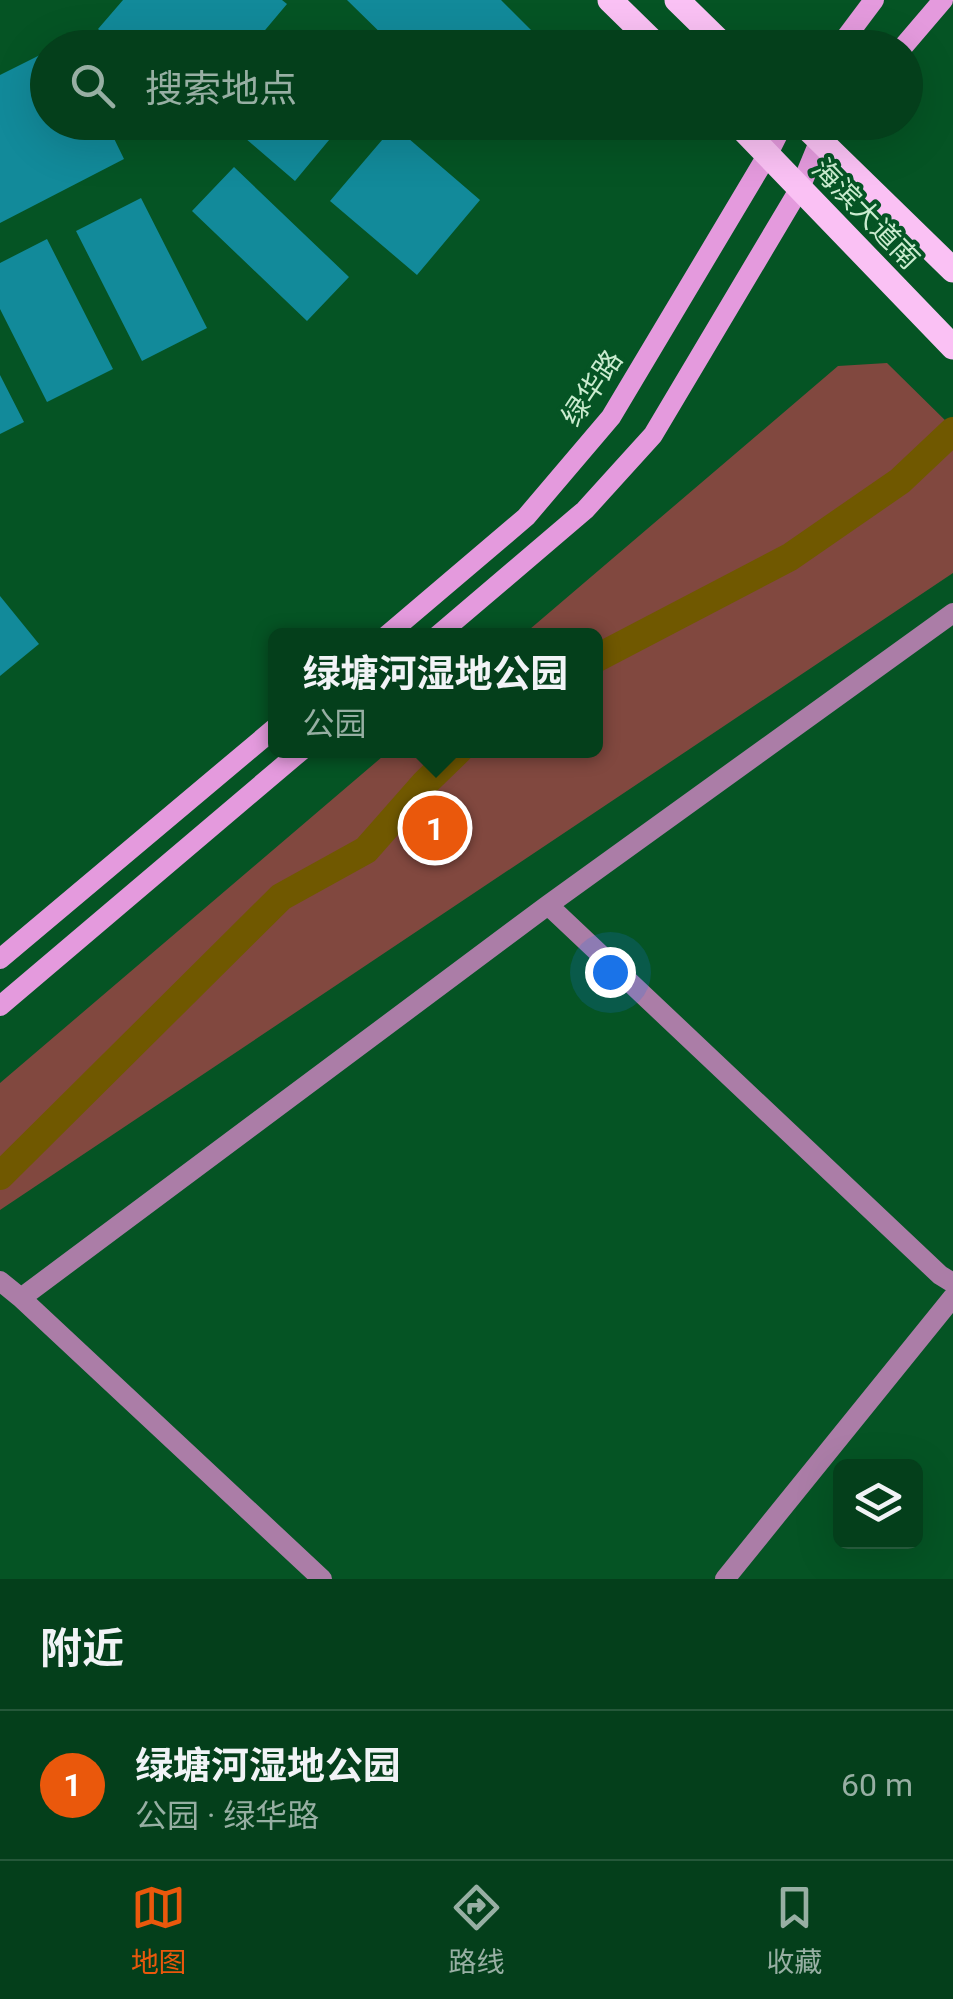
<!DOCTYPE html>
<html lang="zh">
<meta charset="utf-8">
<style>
body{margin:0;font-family:Roboto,"Noto Sans SC",sans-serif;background:#0d4624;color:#f1f3f6}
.controls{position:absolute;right:30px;bottom:30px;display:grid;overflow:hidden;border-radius:15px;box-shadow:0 10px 40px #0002}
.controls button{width:90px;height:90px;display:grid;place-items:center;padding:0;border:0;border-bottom:2px solid #25583a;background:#043f1b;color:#f1f3f6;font:50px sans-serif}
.you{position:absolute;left:610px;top:972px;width:35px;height:35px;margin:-25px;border:8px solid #fff;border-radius:50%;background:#1a73e8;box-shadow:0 0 0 15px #1a73e833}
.badge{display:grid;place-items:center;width:65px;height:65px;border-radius:50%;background:#ea580c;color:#fff;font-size:32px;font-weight:700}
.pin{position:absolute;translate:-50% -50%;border:5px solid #fff;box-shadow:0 2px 10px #0006}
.popup{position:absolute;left:268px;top:628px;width:335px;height:130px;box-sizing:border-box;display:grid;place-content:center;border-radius:15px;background:#043f1b;filter:drop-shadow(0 2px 8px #0005);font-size:32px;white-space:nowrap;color:#97afa3}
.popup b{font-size:38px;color:#f1f3f6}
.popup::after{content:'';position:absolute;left:50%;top:100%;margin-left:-20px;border:20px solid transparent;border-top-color:#043f1b}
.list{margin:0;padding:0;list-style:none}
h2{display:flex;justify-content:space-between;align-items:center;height:130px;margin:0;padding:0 40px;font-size:42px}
h2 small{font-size:32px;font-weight:400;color:#97afa3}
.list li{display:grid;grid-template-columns:65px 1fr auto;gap:30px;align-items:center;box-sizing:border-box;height:150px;padding:0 40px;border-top:2px solid #25583a}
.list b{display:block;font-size:38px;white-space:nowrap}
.list p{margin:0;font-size:32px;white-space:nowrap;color:#97afa3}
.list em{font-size:32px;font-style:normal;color:#97afa3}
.icon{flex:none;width:55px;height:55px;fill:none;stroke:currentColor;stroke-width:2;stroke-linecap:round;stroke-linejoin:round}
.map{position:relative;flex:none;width:953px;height:1579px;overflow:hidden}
.search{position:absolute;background:#043f1b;box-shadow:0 10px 40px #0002;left:30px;right:30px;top:30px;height:110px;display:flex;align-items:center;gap:25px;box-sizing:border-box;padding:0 35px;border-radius:55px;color:#97afa3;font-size:38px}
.sheet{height:280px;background:#043f1b}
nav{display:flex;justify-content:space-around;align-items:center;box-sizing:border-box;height:140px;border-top:2px solid #25583a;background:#043f1b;font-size:28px;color:#97afa3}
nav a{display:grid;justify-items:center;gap:5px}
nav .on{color:#ea580c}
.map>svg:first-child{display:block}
.green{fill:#81483f}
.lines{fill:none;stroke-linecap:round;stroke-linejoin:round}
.canal{stroke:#705800;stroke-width:28}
.building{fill:#128a9a}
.street{stroke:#ab7da7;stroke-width:20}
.secondary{stroke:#e49add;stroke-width:20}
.primary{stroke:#fac1f4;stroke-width:25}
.labels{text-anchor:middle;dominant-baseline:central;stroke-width:8;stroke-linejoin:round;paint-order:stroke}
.street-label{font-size:28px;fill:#caeccf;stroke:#055424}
</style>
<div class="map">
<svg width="953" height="1579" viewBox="0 0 953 1579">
<rect width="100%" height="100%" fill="#055424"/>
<path class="green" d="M887 363 953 428V573L0 1210V1083L389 751 595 750V636L523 635 838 366Z"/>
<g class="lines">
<path class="canal" d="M595 659 790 557 900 481 953 431
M0 1176 281 897 366 850 425 783 459 750"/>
</g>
<path class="building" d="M123 0H282L287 4 250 48H120L98 29Z
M347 0H501L549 48H396Z
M48 51V122H106L124 159 0 223V75Z
M258 122H344L295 181 245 138Z
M472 122H505L489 139Z
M394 126 480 200 417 275 330 201Z
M234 167 349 277 307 321 192 211Z
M141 198 207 328 142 361 76 231Z
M47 239 113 369 47 402 0 309V263Z
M0 375 24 422 0 434Z
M0 596 39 644 0 676Z"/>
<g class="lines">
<path class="street" d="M548 905 940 1275 953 1283
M0 1281 21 1298 548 905 953 613
M21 1298 322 1579
M725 1579 953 1297"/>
<path class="secondary" d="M838 48 874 0
M902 48 943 0
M386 636 526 517 611 417 768 154 784 122
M437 636 585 510 653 435 800 188 819 142 836 122
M0 959 275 728
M0 1006 302 750"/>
<path class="primary" d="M610 0 659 48
M677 0 726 48
M736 122 953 347
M801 122 953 270"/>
</g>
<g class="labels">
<g class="street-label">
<text transform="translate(866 214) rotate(46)">海滨大道南</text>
<text transform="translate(592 388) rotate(-56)">绿华路</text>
</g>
</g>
</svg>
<div class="controls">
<button><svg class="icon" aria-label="layers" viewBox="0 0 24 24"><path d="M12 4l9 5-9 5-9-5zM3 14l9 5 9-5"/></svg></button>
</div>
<div class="you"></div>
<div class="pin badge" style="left:435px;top:828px">1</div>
<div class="popup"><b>绿塘河湿地公园</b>公园</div>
<div class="search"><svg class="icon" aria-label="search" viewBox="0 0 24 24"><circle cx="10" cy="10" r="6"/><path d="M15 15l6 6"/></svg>搜索地点</div>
</div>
<section class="sheet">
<h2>附近<small></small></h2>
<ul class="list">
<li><span class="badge">1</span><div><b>绿塘河湿地公园</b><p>公园 · 绿华路</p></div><em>60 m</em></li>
</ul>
</section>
<nav>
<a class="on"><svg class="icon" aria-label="map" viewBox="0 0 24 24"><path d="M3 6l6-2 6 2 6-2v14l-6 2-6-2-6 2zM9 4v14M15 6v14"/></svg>地图</a>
<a><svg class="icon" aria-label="directions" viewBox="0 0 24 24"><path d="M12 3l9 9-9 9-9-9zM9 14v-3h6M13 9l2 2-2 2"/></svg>路线</a>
<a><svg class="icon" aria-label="saved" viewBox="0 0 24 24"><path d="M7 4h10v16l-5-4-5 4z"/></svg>收藏</a>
</nav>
